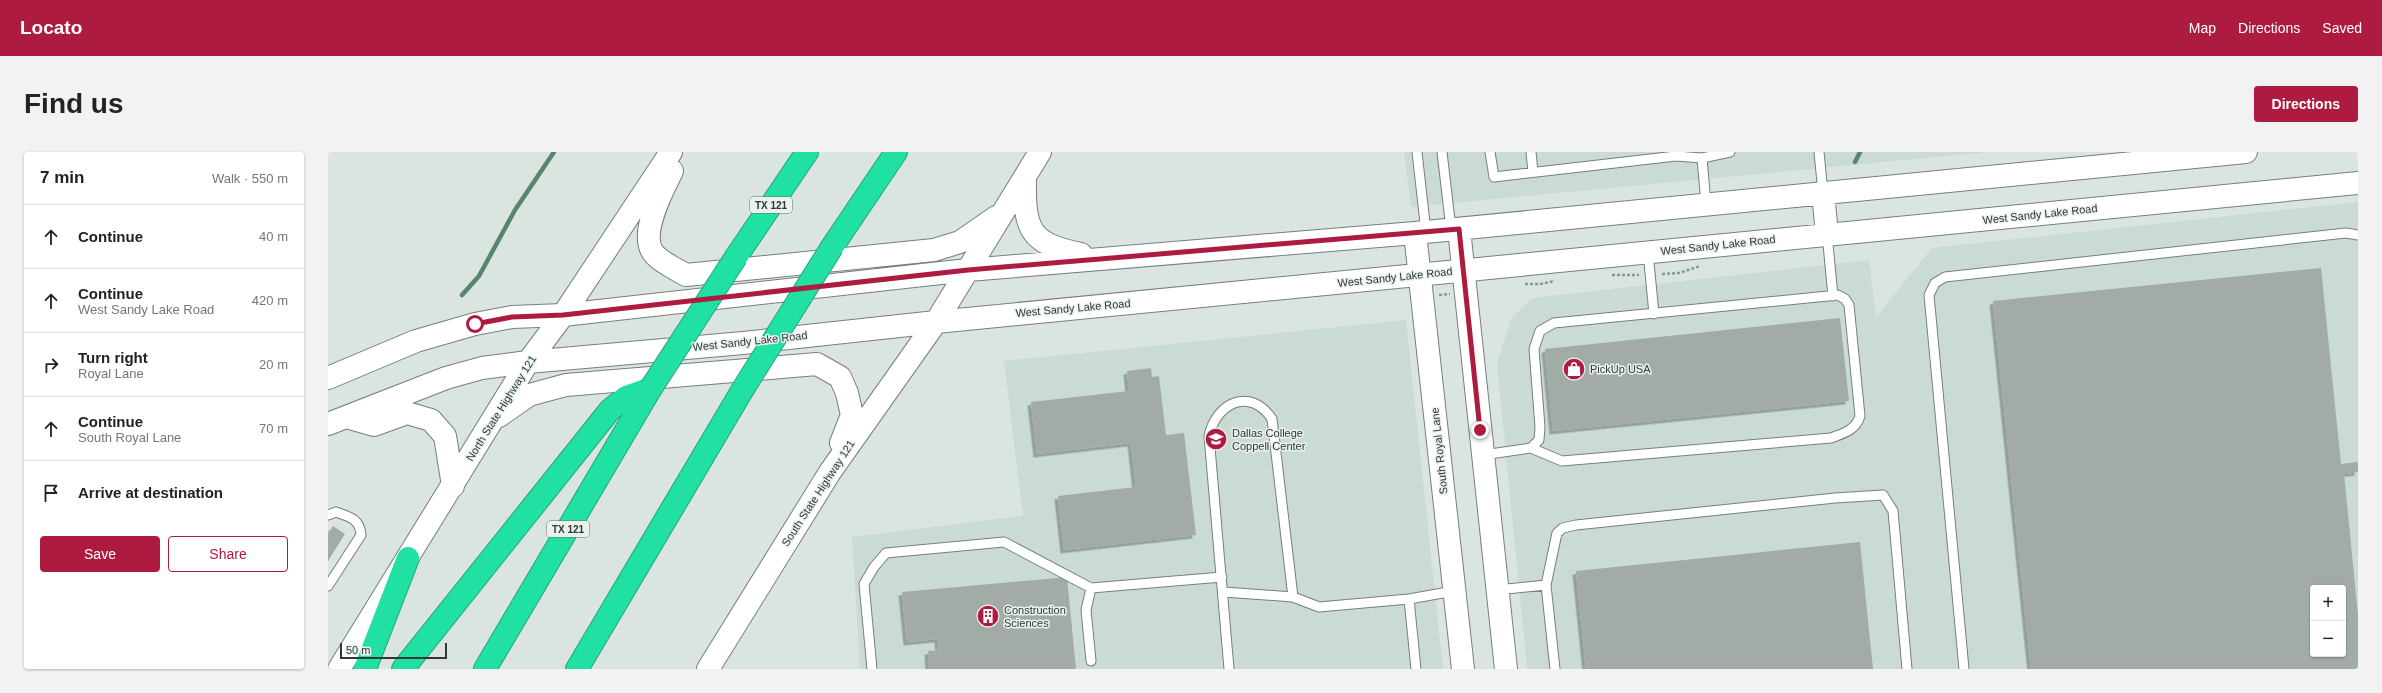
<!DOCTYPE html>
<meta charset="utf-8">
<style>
body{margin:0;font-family:Helvetica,sans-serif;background:#f2f2f2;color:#222}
.controls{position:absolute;right:12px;bottom:12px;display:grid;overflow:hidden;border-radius:4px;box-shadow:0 1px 3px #0004}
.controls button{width:36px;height:36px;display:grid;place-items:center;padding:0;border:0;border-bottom:1px solid #e0e0e0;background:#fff;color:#222;font:20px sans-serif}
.scale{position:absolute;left:12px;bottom:10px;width:107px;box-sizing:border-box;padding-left:4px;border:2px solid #323634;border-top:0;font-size:11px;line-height:14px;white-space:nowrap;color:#323634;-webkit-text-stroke:3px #e9f2ed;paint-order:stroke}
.stop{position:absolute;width:12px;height:12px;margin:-9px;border:3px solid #ae1b40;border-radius:50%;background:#fff}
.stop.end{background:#ae1b40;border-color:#fff;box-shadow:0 1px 4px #0008}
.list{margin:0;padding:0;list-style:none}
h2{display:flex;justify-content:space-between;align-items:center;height:52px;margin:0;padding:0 16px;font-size:17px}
h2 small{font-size:13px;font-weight:400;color:#767676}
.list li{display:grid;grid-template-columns:26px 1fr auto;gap:12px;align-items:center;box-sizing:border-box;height:64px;padding:0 16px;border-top:1px solid #e0e0e0}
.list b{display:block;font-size:15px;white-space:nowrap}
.list p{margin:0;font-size:13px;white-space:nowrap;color:#767676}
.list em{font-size:13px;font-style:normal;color:#767676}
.actions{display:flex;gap:8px;padding:12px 16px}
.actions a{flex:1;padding:9px 0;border:1px solid #ae1b40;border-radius:4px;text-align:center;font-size:14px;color:#ae1b40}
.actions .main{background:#ae1b40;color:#fff}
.icon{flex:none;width:22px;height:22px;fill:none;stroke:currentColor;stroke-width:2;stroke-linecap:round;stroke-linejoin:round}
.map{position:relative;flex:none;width:2030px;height:517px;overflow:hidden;border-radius:4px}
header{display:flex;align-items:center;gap:24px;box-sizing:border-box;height:56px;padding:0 20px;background:#ae1b40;color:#fff}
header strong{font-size:19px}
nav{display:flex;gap:22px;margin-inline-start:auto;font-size:14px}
.intro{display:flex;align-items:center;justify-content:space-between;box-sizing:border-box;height:96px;padding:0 24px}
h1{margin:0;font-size:28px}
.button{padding:10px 18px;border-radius:4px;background:#ae1b40;color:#fff;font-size:14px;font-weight:700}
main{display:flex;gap:24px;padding:0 24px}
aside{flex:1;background:#fff;border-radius:4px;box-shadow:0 1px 3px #0004}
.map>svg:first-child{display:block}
.built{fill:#cadbd3;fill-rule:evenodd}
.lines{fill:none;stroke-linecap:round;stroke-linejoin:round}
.stream{stroke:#598470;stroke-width:4.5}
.building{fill:#a2aba6;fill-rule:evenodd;filter:url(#shadow)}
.service-casing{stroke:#777f7b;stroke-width:11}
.secondary-casing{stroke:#777f7b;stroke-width:24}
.motorway-casing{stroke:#26a47c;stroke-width:24}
.path{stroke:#8e9592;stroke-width:2.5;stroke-dasharray:3 2;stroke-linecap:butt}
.service{stroke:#fff;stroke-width:9}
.secondary{stroke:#fff;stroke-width:22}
.motorway{stroke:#20e0a3;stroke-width:22}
.motorway-bridge-casing{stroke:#26a47c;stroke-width:24;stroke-linecap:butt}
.motorway-bridge{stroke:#20e0a3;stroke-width:22}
.route{stroke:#ae1b40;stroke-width:5}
.labels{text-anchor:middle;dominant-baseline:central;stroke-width:3;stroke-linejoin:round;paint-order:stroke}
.shield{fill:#e9f2ed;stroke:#696e6c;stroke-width:1}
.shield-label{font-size:10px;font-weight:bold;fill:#323634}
.street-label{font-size:11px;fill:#323634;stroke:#e9f2ed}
.poi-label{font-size:11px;fill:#323634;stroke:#e9f2ed;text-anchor:start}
</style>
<header>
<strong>Locato</strong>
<nav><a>Map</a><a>Directions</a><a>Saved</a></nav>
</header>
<div class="intro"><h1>Find us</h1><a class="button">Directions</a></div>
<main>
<aside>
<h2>7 min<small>Walk · 550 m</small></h2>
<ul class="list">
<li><svg class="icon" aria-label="ahead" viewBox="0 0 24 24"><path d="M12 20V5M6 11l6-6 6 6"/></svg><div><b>Continue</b></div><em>40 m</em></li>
<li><svg class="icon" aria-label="ahead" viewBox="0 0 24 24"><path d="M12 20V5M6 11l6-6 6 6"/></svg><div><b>Continue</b><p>West Sandy Lake Road</p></div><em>420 m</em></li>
<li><svg class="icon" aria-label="right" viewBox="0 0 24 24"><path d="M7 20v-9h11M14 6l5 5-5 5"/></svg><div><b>Turn right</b><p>Royal Lane</p></div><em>20 m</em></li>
<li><svg class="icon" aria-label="ahead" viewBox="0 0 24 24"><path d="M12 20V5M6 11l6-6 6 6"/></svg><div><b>Continue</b><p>South Royal Lane</p></div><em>70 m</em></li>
<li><svg class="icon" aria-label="arrive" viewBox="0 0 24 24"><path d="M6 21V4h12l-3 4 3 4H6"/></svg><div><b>Arrive at destination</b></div></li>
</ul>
<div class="actions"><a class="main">Save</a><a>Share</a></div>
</aside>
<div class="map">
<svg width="2030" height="517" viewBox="0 0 2030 517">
<defs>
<filter id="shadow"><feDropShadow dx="-3.5" dy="3.5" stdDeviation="0" flood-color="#0004"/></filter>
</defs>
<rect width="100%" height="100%" fill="#dbe5e0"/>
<path class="built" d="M1076 0H1661L1083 55Z
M2030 50V517H1199L1169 211 1184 165 1204 146 1541 108 1548 165 1604 96ZM1985 436H2015V502H1985Z
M1078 168 1115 517H532L524 385 695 364 676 209Z"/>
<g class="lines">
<path class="stream" d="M1527 10 1532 0
M134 143 151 124 187 58 226 0"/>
</g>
<path class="building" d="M1993 116 2013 312 2030 310V320L2016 322 2030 463V517H1703L1665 149ZM1985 436H2015V502H1985Z
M1512 166 1521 249 1225 279 1217 197Z
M823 216 824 225 831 224 838 283 856 281 868 383 736 398 730 344 808 335 803 291 709 302 703 250 801 239 799 219Z
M5 374 17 382 0 409V383Z
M1532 390 1545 517H1258L1248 419Z
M739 425 748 517H601L600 499 611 498 610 487 579 490 574 440Z"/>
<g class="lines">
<g class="service-casing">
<path id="service" d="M1089 0 1098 80
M1114 0 1123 77
M1162 0 1166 25 1348 4 1374 6
M1203 0 1205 20
M1491 0 1495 41
M1378 52 1374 6 1402 0
M1499 82 1505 144
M1320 100 1326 162
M1155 303 1203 296 1211 288 1212 275 1206 197 1212 179 1226 171 1510 143 1517 147 1521 153 1532 264C1528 278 1516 281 1503 286L1234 309 1203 296
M0 363 8 360C22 365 32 367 33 383L0 434
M1218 433 1229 381 1235 376 1248 373 1507 346 1555 343 1565 359 1579 517
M1169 438 1218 433 1227 517
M896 440 965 445 991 455 1081 447 1126 439
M1081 447 1088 517
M763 509 758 458 763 436
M544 517 536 432 546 415 558 401 676 390 763 436 894 425
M901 517 881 284C888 251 922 234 944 267L965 445
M1636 517 1601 143 1607 131 1617 125 2018 81 2030 83"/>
</g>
<g class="secondary-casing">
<path id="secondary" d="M344 19C335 38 309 84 327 103 336 112 348 117 358 123L606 98 632 90 668 65
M697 26C696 77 701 92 753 102
M1495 41 1499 82
M1131 77 1178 517
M1087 81 1135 517
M0 226 88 189 147 172 184 165 235 163 640 118 1087 81 1918 0
M171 264 201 243 238 233 489 212 512 225 519 241 524 263 513 291
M18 265 46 273 79 261 103 268 117 284 125 334
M0 272 118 226 154 216 200 210 415 191 608 170 2030 31
M11 517 200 210 235 163 343 0
M380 517 502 320 608 170 712 0"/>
</g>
<g class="motorway-casing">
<path id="motorway" d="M504 95 568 0
M408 105 479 0
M37 517 80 406
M75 517 282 258 298 245 323 236
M157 517 323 236
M249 517 415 237"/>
</g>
<path class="path" d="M1334 122 1351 121 1372 114
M1284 123H1311
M1197 132H1212L1227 129
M1111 143 1122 142"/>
<use href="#service" class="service"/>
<use href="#secondary" class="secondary"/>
<use href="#motorway" class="motorway"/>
<g class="motorway-bridge-casing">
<path id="motorway-bridge" d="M323 236 408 105
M415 237 504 95"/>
</g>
<use href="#motorway-bridge" class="motorway-bridge"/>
</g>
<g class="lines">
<path class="route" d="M147 172 184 165 235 163 640 118 1131 77 1152 278"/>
</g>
<defs>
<g id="shop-disc" transform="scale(1.15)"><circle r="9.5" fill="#ae1b40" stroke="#e9f2ed"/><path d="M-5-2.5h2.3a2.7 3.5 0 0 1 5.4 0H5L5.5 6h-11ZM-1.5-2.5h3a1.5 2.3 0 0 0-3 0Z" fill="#fff"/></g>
<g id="university-disc" transform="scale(1.15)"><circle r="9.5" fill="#ae1b40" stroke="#e9f2ed"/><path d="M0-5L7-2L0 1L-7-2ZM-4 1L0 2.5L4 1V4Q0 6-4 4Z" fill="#fff"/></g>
<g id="building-disc" transform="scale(1.15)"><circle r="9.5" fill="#ae1b40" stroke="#e9f2ed"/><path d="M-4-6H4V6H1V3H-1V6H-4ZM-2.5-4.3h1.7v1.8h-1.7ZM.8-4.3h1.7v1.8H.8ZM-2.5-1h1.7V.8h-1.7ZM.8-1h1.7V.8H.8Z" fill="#fff"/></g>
</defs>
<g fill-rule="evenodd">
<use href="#shop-disc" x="1246" y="217"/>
<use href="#university-disc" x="888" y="287"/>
<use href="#building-disc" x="660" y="464"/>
</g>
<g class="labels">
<g class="shield">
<rect x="422" y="45" width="42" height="16" rx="3"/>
<rect x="219" y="369" width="42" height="16" rx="3"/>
</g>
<g class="shield-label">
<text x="443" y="53">TX 121</text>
<text x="240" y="377">TX 121</text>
</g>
<g class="street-label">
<text transform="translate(1712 62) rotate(-6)">West Sandy Lake Road</text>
<text transform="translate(1390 93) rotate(-6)">West Sandy Lake Road</text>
<text transform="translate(1067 125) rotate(-6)">West Sandy Lake Road</text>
<text transform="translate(745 156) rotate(-5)">West Sandy Lake Road</text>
<text transform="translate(422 189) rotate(-6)">West Sandy Lake Road</text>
<text transform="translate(173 256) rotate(-58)">North State Highway 121</text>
<text transform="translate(1111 299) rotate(-96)">South Royal Lane</text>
<text transform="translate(490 341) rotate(-57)">South State Highway 121</text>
</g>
<g class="poi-label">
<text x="1262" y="217">PickUp USA</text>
<text x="904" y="281">Dallas College<tspan x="904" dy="13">Coppell Center</tspan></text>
<text x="676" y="458">Construction<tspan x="676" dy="13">Sciences</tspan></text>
</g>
</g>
</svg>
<div class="controls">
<button>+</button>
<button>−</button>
</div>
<div class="scale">50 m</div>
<div class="stop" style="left:147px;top:172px"></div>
<div class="stop end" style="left:1152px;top:278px"></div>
</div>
</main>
